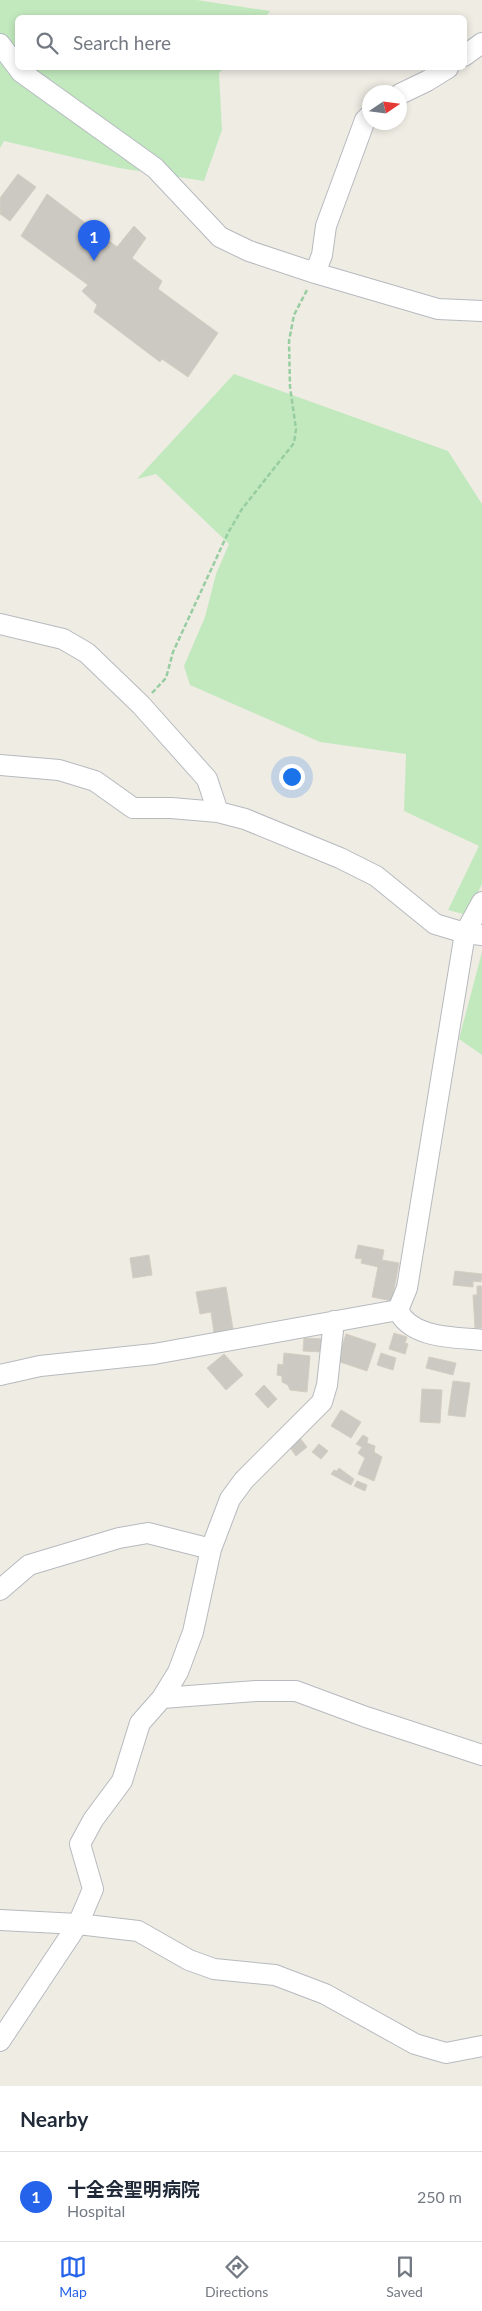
<!DOCTYPE html>
<meta charset="utf-8">
<style>
body{margin:0;font-family:Lato,"Noto Sans JP",sans-serif;background:#f2f2f3;color:#1f2937}
.compass{position:absolute;left:362px;top:85px;width:45px;height:45px;border-radius:50%;background:#fff;box-shadow:0 2px 8px #0003;rotate:77deg}
.you{position:absolute;left:291px;top:776px;width:18px;height:18px;margin:-12px;border:4px solid #fff;border-radius:50%;background:#1a73e8;box-shadow:0 0 0 8px #1a73e833}
.badge{display:grid;place-items:center;width:32px;height:32px;border-radius:50%;background:#2563eb;color:#fff;font-size:16px;font-weight:700}
.pin{position:absolute;translate:-50% -41px;filter:drop-shadow(0 1px 2px #0008)}
.pin::after{content:'';position:absolute;top:26px;width:18px;height:15px;background:inherit;clip-path:polygon(0 0,100% 0,50% 100%)}
.list{margin:0;padding:0;list-style:none}
h2{display:flex;justify-content:space-between;align-items:center;height:65px;margin:0;padding:0 20px;font-size:21px}
h2 small{font-size:16px;font-weight:400;color:#747a83}
.list li{display:grid;grid-template-columns:32px 1fr auto;gap:15px;align-items:center;box-sizing:border-box;height:90px;padding:0 20px;border-top:1px solid #e0e1e3}
.list b{display:block;font-size:19px;white-space:nowrap}
.list p{margin:0;font-size:16px;white-space:nowrap;color:#747a83}
.list em{font-size:16px;font-style:normal;color:#747a83}
.icon{flex:none;width:28px;height:28px;fill:none;stroke:currentColor;stroke-width:2;stroke-linecap:round;stroke-linejoin:round}
.map{position:relative;flex:none;width:482px;height:2086px;overflow:hidden}
.search{position:absolute;background:#fff;box-shadow:0 2px 8px #0003;left:15px;right:15px;top:15px;height:55px;display:flex;align-items:center;gap:12px;box-sizing:border-box;padding:0 18px;border-radius:8px;color:#747a83;font-size:19px}
.sheet{height:155px;background:#fff}
nav{display:flex;justify-content:space-around;align-items:center;box-sizing:border-box;height:70px;border-top:1px solid #e0e1e3;background:#fff;font-size:14px;color:#747a83}
nav a{display:grid;justify-items:center;gap:2px}
nav .on{color:#2563eb}
.map>svg:first-child{display:block}
.green{fill:#c2e9be}
.building{fill:#ccc9c3;stroke:#d5cdc1}
.lines{fill:none;stroke-linecap:round;stroke-linejoin:round}
.minor-casing{stroke:#b6babf;stroke-width:22}
.path{stroke:#98cda2;stroke-width:2.5;stroke-dasharray:5 2.5;stroke-linecap:butt}
.minor{stroke:#fff;stroke-width:20}
</style>
<div class="map">
<svg width="482" height="2086" viewBox="0 0 482 2086">
<rect width="100%" height="100%" fill="#efece4"/>
<path class="green" d="M0 0H197L270 11 265 18H18V68H224L219 73 222 130 204 181 119 168 4 141 0 148Z
M234 374 448 451 482 504V884L467 915 448 910 479 846 404 811 406 754 320 742 190 685 184 666 205 617 216 574 229 544 156 474 137 479Z
M482 952V1055L459 1039Z"/>
<path class="building" d="M18 174 36 187 10 221 0 214V198Z
M47 194 117 247 134 226 146 238 132 258 162 281 158 289 218 333 188 377 162 359 160 362 94 312 97 305 82 291 88 285 21 236Z
M358 1245 384 1250 382 1260 399 1263 392 1301 372 1297 378 1267 361 1263 362 1259 355 1258Z
M149 1255 152 1275 133 1278 130 1258Z
M455 1271 482 1274 481 1282 473 1281V1287L453 1285Z
M477 1286H482V1328H475L473 1295H477Z
M226 1287 233 1329 214 1333 211 1312 200 1314 196 1292Z
M394 1333 407 1337 405 1343 408 1344 405 1354 389 1349Z
M346 1334 376 1344 367 1371 337 1361Z
M304 1338 324 1339 323 1352 303 1351Z
M284 1353 310 1356 307 1392 290 1390 288 1385 282 1382V1376L277 1375 278 1364 283 1365Z
M381 1353 396 1358 393 1370 377 1365Z
M224 1354 243 1375 226 1390 207 1368Z
M429 1357 456 1363 453 1375 426 1368Z
M453 1381 470 1383 465 1417 448 1415Z
M264 1385 277 1399 268 1408 255 1394Z
M422 1389 442 1390 440 1423 420 1422Z
M341 1410 361 1422 351 1438 331 1426Z
M363 1435 368 1438 367 1443 375 1446 374 1452 382 1457 374 1481 358 1474 365 1458 358 1453 362 1447 356 1444Z
M300 1438 307 1447 296 1456 289 1446Z
M319 1444 328 1451 321 1459 312 1452Z
M339 1468 354 1479 351 1485 331 1474 334 1470 337 1471Z
M357 1481 367 1485 365 1491 354 1486Z"/>
<g class="lines">
<g class="minor-casing">
<path id="minor" d="M0 44 21 72 155 168 220 237 249 251 315 273 438 309 482 311
M464 56 482 43
M400 94 427 81 448 68
M315 273 322 255 326 226 365 120 370 115
M0 624 63 639 87 653 141 705 207 779 218 812
M0 765 59 770 95 781 133 808H171L218 812 245 819 340 858 376 876 435 924 465 933 482 935
M482 902 465 933 407 1288 398 1310C411 1339 455 1337 482 1340
M0 1375 40 1366 154 1354 398 1310
M0 1590 29 1565 119 1538 148 1533 211 1549
M162 1698 256 1691H296L366 1717 482 1755
M0 1920 78 1924 138 1931 189 1960 214 1969 275 1975 325 1994 415 2044 446 2053 482 2046
M0 2041 78 1924 93 1889 80 1844 93 1820 122 1781 140 1723 162 1698 178 1672 193 1632 211 1549 230 1499 244 1480 322 1402 327 1385 334 1321"/>
</g>
<path class="path" d="M152 693 166 678 173 652 228 533 242 509 294 443 296 429 290 387 289 341 294 315 308 288"/>
<use href="#minor" class="minor"/>
</g>
</svg>
<svg class="compass" viewBox="-18 -18 36 36"><path d="M0-13l5 13h-10z" fill="#e53935"/><path d="M0 13l5-13h-10z" fill="#747a83"/></svg>
<div class="you"></div>
<div class="pin badge" style="left:94px;top:261px">1</div>
<div class="search"><svg class="icon" aria-label="search" viewBox="0 0 24 24"><circle cx="10" cy="10" r="6"/><path d="M15 15l6 6"/></svg>Search here</div>
</div>
<section class="sheet">
<h2>Nearby<small></small></h2>
<ul class="list">
<li><span class="badge">1</span><div><b>十全会聖明病院</b><p>Hospital</p></div><em>250 m</em></li>
</ul>
</section>
<nav>
<a class="on"><svg class="icon" aria-label="map" viewBox="0 0 24 24"><path d="M3 6l6-2 6 2 6-2v14l-6 2-6-2-6 2zM9 4v14M15 6v14"/></svg>Map</a>
<a><svg class="icon" aria-label="directions" viewBox="0 0 24 24"><path d="M12 3l9 9-9 9-9-9zM9 14v-3h6M13 9l2 2-2 2"/></svg>Directions</a>
<a><svg class="icon" aria-label="saved" viewBox="0 0 24 24"><path d="M7 4h10v16l-5-4-5 4z"/></svg>Saved</a>
</nav>
